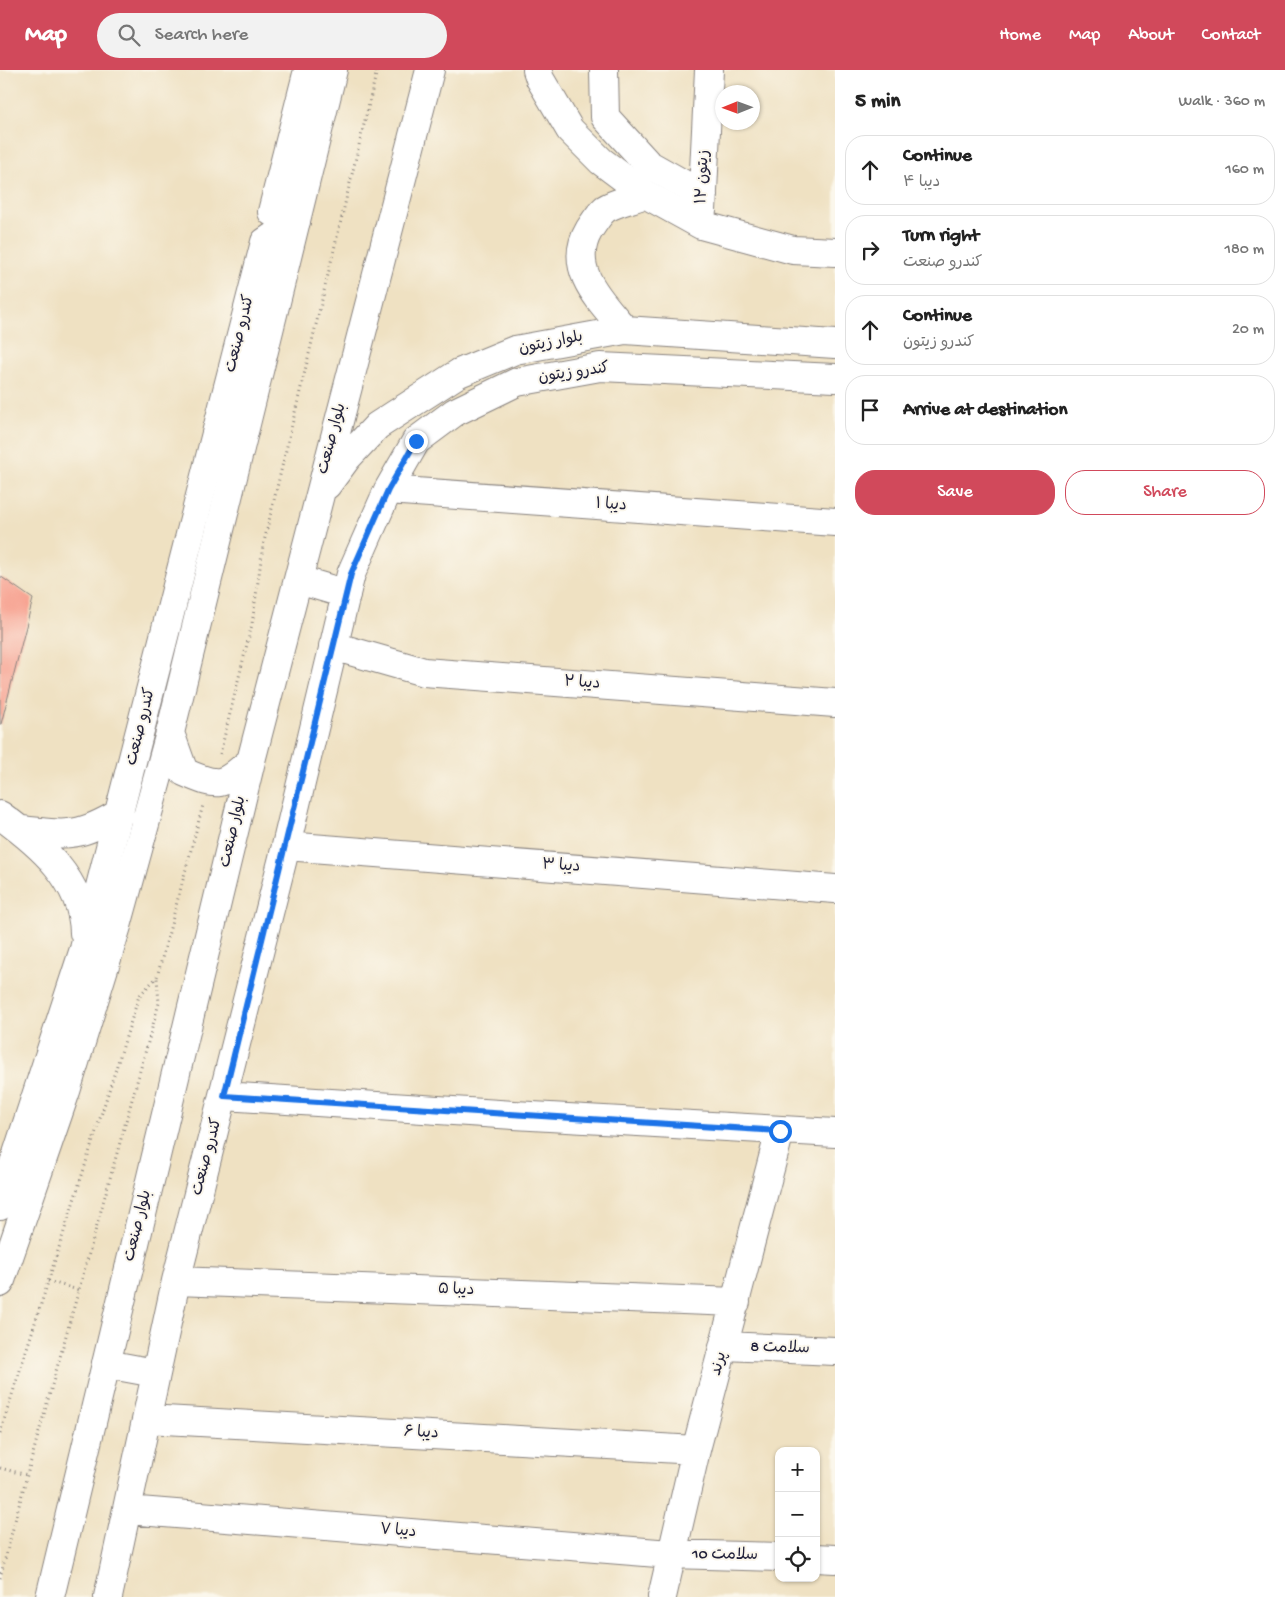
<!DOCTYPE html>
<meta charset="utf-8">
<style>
body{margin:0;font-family:"Gochi Hand","Playpen Sans Arabic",sans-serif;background:#f2f2f2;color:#222}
.controls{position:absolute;right:15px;bottom:15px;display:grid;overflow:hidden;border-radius:10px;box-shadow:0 1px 4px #0004}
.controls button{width:45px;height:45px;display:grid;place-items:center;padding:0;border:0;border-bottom:1px solid #e0e0e0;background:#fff;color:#222;font:25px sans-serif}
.compass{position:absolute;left:715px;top:15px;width:45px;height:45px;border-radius:50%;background:#fff;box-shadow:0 1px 4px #0004;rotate:269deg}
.stop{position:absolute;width:15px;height:15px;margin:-11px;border:4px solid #1a73e8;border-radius:50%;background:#fff}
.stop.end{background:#1a73e8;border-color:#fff;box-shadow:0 1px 5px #0008}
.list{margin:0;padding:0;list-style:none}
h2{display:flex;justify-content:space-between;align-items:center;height:65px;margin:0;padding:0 20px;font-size:21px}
h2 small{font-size:16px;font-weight:400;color:#767676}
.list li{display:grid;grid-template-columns:32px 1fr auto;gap:15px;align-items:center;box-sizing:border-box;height:70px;margin:0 10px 10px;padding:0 10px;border:1px solid #e0e0e0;border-radius:20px}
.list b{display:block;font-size:19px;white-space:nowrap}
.list p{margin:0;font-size:16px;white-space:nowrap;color:#767676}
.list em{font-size:16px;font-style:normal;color:#767676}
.actions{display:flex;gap:10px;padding:15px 20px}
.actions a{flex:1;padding:11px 0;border:1px solid #d1495b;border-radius:20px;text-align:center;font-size:18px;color:#d1495b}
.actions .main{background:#d1495b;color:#fff}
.icon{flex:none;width:28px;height:28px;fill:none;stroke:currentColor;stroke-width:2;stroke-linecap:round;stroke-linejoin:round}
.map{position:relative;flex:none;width:835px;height:1527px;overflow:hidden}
header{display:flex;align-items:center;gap:30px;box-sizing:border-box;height:70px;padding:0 25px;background:#d1495b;color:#fff}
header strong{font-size:24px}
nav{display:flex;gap:28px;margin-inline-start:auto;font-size:18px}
.search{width:350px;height:45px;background:#f2f2f2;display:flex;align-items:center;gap:12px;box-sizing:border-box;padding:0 18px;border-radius:28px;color:#767676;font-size:19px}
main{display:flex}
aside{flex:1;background:#fff}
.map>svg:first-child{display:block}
.building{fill:#f79f8d}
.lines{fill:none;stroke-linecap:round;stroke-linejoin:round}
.minor-casing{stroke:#88827e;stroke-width:30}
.major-casing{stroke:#88827e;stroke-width:30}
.path{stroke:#88827e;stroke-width:3;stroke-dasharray:1 4;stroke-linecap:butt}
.minor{stroke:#fff;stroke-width:28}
.major{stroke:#fff;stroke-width:28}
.route{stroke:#1a73e8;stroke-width:6}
.labels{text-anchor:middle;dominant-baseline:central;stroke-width:4;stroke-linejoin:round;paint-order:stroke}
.street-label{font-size:16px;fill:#22223b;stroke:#fbf7ec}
</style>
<header>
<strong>Map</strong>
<div class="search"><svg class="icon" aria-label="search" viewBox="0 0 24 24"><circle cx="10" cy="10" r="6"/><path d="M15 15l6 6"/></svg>Search here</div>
<nav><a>Home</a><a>Map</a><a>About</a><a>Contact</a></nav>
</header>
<main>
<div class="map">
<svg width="835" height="1527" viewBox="0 0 835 1527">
<rect width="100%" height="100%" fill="#fbf7ec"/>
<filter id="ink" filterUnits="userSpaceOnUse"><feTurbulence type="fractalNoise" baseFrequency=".02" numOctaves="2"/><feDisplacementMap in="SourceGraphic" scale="10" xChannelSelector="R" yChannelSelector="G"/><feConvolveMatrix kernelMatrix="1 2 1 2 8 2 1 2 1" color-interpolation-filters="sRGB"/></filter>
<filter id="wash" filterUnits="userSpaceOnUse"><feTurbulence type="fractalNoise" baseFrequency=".0096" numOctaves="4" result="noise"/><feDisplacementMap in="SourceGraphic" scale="20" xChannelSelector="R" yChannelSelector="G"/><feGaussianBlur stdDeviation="1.12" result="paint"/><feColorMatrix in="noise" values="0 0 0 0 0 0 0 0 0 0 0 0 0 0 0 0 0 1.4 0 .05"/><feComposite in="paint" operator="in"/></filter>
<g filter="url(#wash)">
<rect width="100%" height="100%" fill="#efe1c2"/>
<g id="blocks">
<path class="building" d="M0 506 33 529 1 654H0Z"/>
</g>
</g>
<g filter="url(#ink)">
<use href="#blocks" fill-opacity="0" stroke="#88827e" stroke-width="1"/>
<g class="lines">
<g class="minor-casing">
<path id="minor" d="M604 0 605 47 648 94 703 125
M702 141 709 0
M272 142 308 0
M388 420 835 452
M333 576 424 602 835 633
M0 745C40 774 83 810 84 863
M21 760C68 765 78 768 120 743
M286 776 835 819
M224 1026 514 1045 835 1063
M0 1136 84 879 265 172 296 151 277 124
M176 1211 736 1232
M725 1276 835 1281
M106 1294 155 1303
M147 1349 696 1380
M127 1440 670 1484 779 1487
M816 1488 835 1489
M108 1527 176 1211 286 776 346 524 351 504 388 420 416 371 455 342 517 312 600 297 835 308
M662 1527 696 1380 780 1061"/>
</g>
<g class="major-casing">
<path id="major" d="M537 0 540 9 570 60 601 91 645 124 701 155 793 180 835 182
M625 260C601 231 566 199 589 160 593 154 599 144 605 139 616 132 633 129 645 124
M327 415 347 388 377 356 459 303 515 280 625 260 835 274
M299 510 346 524
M170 663 184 702C220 718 222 716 251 691
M0 1213 66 1021 117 856 170 663 333 0
M50 1527 251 691 430 0"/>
</g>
<path class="path" d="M220 684 252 554 263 476 377 0
M48 1211 78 1220
M0 1363 139 926 157 907 203 735
M0 1398 27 1405
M0 1508 27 1405 159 933 157 908"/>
<use href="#minor" class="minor"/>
<use href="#major" class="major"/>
</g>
</g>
<g class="lines" filter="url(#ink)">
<path class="route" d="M416 371 388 420 351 504 224 1026 780 1061"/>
</g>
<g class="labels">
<g class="street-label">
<text transform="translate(704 107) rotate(-87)">زیتون ۱۲</text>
<text transform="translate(241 264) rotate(-76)">کندرو صنعت</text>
<text transform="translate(551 274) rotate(-11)">بلوار زیتون</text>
<text transform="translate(574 304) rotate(-8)">کندرو زیتون</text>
<text transform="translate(333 369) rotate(-75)">بلوار صنعت</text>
<text transform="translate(611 436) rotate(4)">دیبا ۱</text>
<text transform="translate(582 614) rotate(4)">دیبا ۲</text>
<text transform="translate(142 657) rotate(-76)">کندرو صنعت</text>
<text transform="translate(234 762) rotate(-77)">بلوار صنعت</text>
<text transform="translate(561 797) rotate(4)">دیبا ۳</text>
<text transform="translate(208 1087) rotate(-75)">کندرو صنعت</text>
<text transform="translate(139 1156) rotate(-76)">بلوار صنعت</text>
<text transform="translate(456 1221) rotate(2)">دیبا ۵</text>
<text transform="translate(780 1279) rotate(2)">سلامت 8</text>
<text transform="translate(720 1294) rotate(-75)">پرند</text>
<text transform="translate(421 1364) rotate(3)">دیبا ۶</text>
<text transform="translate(398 1462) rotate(5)">دیبا ۷</text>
<text transform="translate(725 1486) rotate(1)">سلامت 10</text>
</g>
</g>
</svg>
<div class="controls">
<button>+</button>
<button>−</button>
<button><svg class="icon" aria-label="locate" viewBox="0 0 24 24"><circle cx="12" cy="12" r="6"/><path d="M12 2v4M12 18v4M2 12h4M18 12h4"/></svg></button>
</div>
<svg class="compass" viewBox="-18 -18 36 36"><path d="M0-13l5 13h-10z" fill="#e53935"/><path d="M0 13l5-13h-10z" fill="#767676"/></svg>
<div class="stop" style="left:780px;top:1061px"></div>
<div class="stop end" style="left:416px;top:371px"></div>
</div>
<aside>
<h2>5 min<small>Walk · 360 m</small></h2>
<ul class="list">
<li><svg class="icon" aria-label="ahead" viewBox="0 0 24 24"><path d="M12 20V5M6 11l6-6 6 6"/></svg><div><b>Continue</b><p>دیبا ۴</p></div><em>160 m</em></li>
<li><svg class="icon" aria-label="right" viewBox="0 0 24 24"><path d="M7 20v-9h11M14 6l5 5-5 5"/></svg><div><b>Turn right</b><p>کندرو صنعت</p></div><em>180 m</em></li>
<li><svg class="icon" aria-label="ahead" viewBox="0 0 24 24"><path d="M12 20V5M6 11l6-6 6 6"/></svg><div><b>Continue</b><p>کندرو زیتون</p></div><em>20 m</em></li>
<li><svg class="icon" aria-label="arrive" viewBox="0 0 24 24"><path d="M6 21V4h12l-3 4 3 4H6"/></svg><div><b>Arrive at destination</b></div></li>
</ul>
<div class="actions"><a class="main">Save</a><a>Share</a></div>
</aside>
</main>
